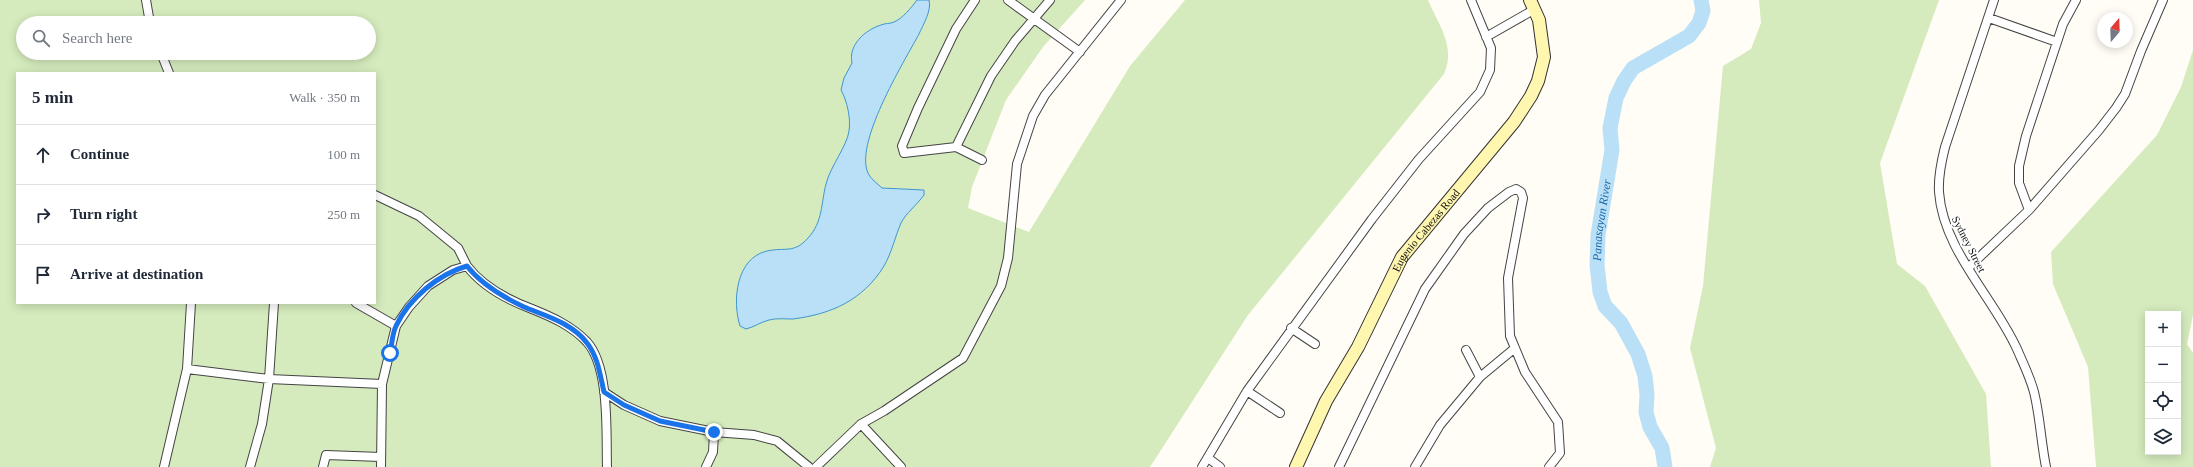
<!DOCTYPE html>
<meta charset="utf-8">
<style>
body{margin:0;font-family:Georgia,serif;background:#f2f2f3;color:#1f2937}
.controls{position:absolute;right:12px;bottom:12px;display:grid;overflow:hidden;border-radius:0px;box-shadow:0 2px 10px #0003}
.controls button{width:36px;height:36px;display:grid;place-items:center;padding:0;border:0;border-bottom:1px solid #e0e1e3;background:#fff;color:#1f2937;font:20px sans-serif}
.compass{position:absolute;left:2097px;top:12px;width:36px;height:36px;border-radius:50%;background:#fff;box-shadow:0 2px 10px #0003;rotate:19deg}
.stop{position:absolute;width:12px;height:12px;margin:-9px;border:3px solid #1a73e8;border-radius:50%;background:#fff}
.stop.end{background:#1a73e8;border-color:#fff;box-shadow:0 1px 4px #0008}
.list{margin:0;padding:0;list-style:none}
h2{display:flex;justify-content:space-between;align-items:center;height:52px;margin:0;padding:0 16px;font-size:17px}
h2 small{font-size:13px;font-weight:400;color:#747a83}
.list li{display:grid;grid-template-columns:26px 1fr auto;gap:12px;align-items:center;box-sizing:border-box;height:60px;padding:0 16px;border-top:1px solid #e0e1e3}
.list b{display:block;font-size:15px;white-space:nowrap}
.list em{font-size:13px;font-style:normal;color:#747a83}
.icon{flex:none;width:22px;height:22px;fill:none;stroke:currentColor;stroke-width:2;stroke-linecap:round;stroke-linejoin:round}
.map{position:relative;flex:none;width:2193px;height:467px;overflow:hidden}
.search{position:absolute;background:#fff;box-shadow:0 2px 10px #0003;left:16px;top:16px;width:360px;height:44px;display:flex;align-items:center;gap:10px;box-sizing:border-box;padding:0 14px;border-radius:22px;color:#747a83;font-size:15px}
.panel{position:absolute;background:#fff;box-shadow:0 2px 10px #0003;left:16px;top:72px;width:360px;height:232px;border-radius:0px}
.map>svg:first-child{display:block}
.green{fill:#d5ebbd;fill-rule:evenodd}
.water{fill:#b9e0f7;stroke:#3f96cf}
.lines{fill:none;stroke-linecap:round;stroke-linejoin:round}
.river{stroke:#b9e0f7;stroke-width:15}
.street-casing{stroke:#444;stroke-width:10}
.secondary-casing{stroke:#333;stroke-width:14}
.street{stroke:#fff;stroke-width:8}
.secondary{stroke:#fff6b0;stroke-width:12}
.route{stroke:#1a73e8;stroke-width:5}
.labels{text-anchor:middle;dominant-baseline:central;stroke-width:4;stroke-linejoin:round;paint-order:stroke}
.street-label{font-size:11px;fill:#111;stroke:#fff}
.water-label{font-size:12px;font-style:italic;fill:#1768a6;stroke:#fff}
</style>
<div class="map">
<svg width="2193" height="467" viewBox="0 0 2193 467">
<rect width="100%" height="100%" fill="#fffdf5"/>
<path class="green" d="M0 0H1085L1043 47 1006 100 972 187 968 208 1029 232 1130 66 1185 0H1428C1439 26 1456 46 1444 74L1248 315 1150 467H0ZM23 23H369V53H23ZM17 73H375V303H17Z
M1759 0H1939L1880 163 1897 264 1925 286 1986 394 1991 467H1710L1716 448 1690 348 1703 286 1723 66 1751 49 1761 23Z
M2193 50V315L2187 344 2193 353V467H2096L2088 367 2053 284 2051 252 2157 135 2181 87ZM2148 314H2178V452H2148Z"/>
<path class="water" d="M917 0H929C932 10 923 25 919 34 904 62 852 146 869 175 872 180 878 184 882 188L924 190V195C917 205 906 213 901 223 895 237 892 252 884 266 863 300 832 314 793 319 785 319 776 318 769 320 761 322 754 327 746 329L740 326C732 301 736 258 767 251 785 247 794 254 808 238 823 222 821 203 826 184 830 167 847 146 849 131 851 118 847 101 841 90L844 78 852 63C848 45 865 30 881 25 885 23 890 24 894 22 903 18 911 8 917 0Z"/>
<g class="lines">
<path class="river" id="s1" d="M1665 467 1662 448 1650 427 1646 412 1647 395 1645 376 1638 354 1621 323 1605 306 1600 292 1597 265 1598 235 1612 150 1610 128 1616 98 1624 81 1633 68 1689 36 1699 23 1703 11 1701 0"/>
<g class="street-casing">
<path id="street" d="M146 0 150 23
M975 0 956 29 918 108 902 146 904 153 956 147 982 160
M1008 0 1080 52
M1994 0 1945 147C1941 163 1938 177 1939 192 1943 250 1994 298 2017 349 2023 363 2030 377 2034 392 2040 416 2041 442 2046 467
M1989 18 2057 42
M1486 37 1535 9
M161 53 169 73
M956 147 991 76 1015 41 1050 0
M375 195 419 216 458 248 467 266
M2029 210 2019 183V166L2026 136 2063 24 2076 0
M1968 268 2029 210 2099 130 2116 108 2125 94 2141 51 2163 0
M356 303 396 326
M1291 328 1315 344
M1466 350 1480 377
M187 369 269 379 382 384
M1247 391 1280 413
M604 392 624 405 660 421 714 432 754 435 777 441 809 467
M861 424 901 467
M1208 458 1220 467
M164 467 187 369 191 303
M250 467 262 424 269 379 274 303
M323 467 326 455 381 457
M381 467 382 384 396 326 409 307 428 286 453 270 467 266C483 287 508 300 532 309 552 317 572 326 587 342 610 368 606 433 607 467
M706 467 713 452 714 432
M816 467 861 424 884 411 963 358 1001 286 1008 258 1017 164 1033 116 1045 95 1121 0
M1202 467 1247 391 1372 219 1419 159 1480 92 1490 70 1491 48 1471 0
M1339 467 1425 289 1464 234 1488 208 1509 192 1516 189 1521 192 1523 198 1508 278 1510 336 1525 372 1558 422 1560 453 1549 467
M1415 467 1440 425 1480 377 1515 348"/>
</g>
<g class="secondary-casing">
<g id="secondary">
<path id="s2" d="M1296 467 1326 401 1358 347 1402 257 1514 122 1531 96 1538 81 1544 57 1539 20 1530 0"/>
</g>
</g>
<use href="#street" class="street"/>
<use href="#secondary" class="secondary"/>
</g>
<g class="lines">
<path class="route" d="M390 353C392 345 392 334 396 326 409 298 439 274 467 266 481 284 503 297 524 307 546 316 572 323 587 343 598 357 600 375 604 392L624 405 660 421 714 432"/>
</g>
<g class="labels">
<g class="street-label">
<text stroke="none"><textPath href="#s2" startOffset="271">Eugenio Cabezas Road</textPath></text>
<text transform="translate(1969 244) rotate(63)">Sydney Street</text>
</g>
<g class="water-label">
<text stroke="none"><textPath href="#s1" startOffset="264">Panasayan River</textPath></text>
</g>
</g>
</svg>
<div class="controls">
<button>+</button>
<button>−</button>
<button><svg class="icon" aria-label="locate" viewBox="0 0 24 24"><circle cx="12" cy="12" r="6"/><path d="M12 2v4M12 18v4M2 12h4M18 12h4"/></svg></button>
<button><svg class="icon" aria-label="layers" viewBox="0 0 24 24"><path d="M12 4l9 5-9 5-9-5zM3 14l9 5 9-5"/></svg></button>
</div>
<svg class="compass" viewBox="-18 -18 36 36"><path d="M0-13l5 13h-10z" fill="#e53935"/><path d="M0 13l5-13h-10z" fill="#747a83"/></svg>
<div class="stop" style="left:390px;top:353px"></div>
<div class="stop end" style="left:714px;top:432px"></div>
<div class="search"><svg class="icon" aria-label="search" viewBox="0 0 24 24"><circle cx="10" cy="10" r="6"/><path d="M15 15l6 6"/></svg>Search here</div>
<section class="panel">
<h2>5 min<small>Walk · 350 m</small></h2>
<ul class="list">
<li><svg class="icon" aria-label="ahead" viewBox="0 0 24 24"><path d="M12 20V5M6 11l6-6 6 6"/></svg><div><b>Continue</b></div><em>100 m</em></li>
<li><svg class="icon" aria-label="right" viewBox="0 0 24 24"><path d="M7 20v-9h11M14 6l5 5-5 5"/></svg><div><b>Turn right</b></div><em>250 m</em></li>
<li><svg class="icon" aria-label="arrive" viewBox="0 0 24 24"><path d="M6 21V4h12l-3 4 3 4H6"/></svg><div><b>Arrive at destination</b></div></li>
</ul>
</section>
</div>
